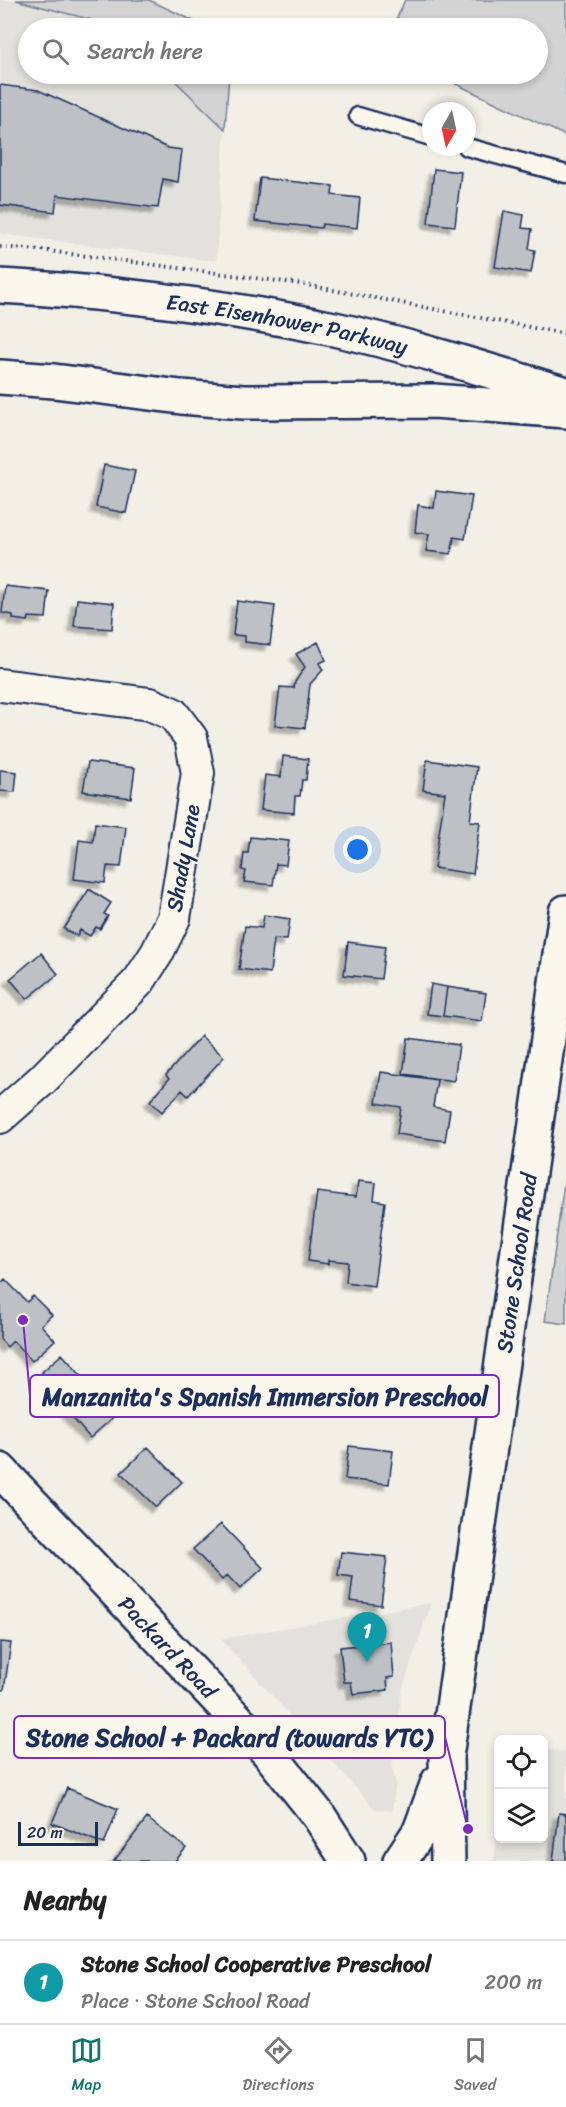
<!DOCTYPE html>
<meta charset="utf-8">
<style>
body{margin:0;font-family:Sriracha,sans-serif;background:#f2f2f2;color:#222}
.controls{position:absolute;right:18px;bottom:18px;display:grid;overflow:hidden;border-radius:9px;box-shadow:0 3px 9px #0003}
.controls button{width:54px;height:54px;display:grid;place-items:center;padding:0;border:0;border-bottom:2px solid #e0e0e0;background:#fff;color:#222;font:30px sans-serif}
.compass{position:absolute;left:422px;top:102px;width:54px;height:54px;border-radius:50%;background:#fff;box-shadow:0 3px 9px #0003;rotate:189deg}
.scale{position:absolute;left:18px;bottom:15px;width:80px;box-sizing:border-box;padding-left:6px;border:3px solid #1b2f5e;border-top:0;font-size:16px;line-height:21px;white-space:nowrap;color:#1b2f5e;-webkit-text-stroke:4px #fbf7ec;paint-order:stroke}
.you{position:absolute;left:358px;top:850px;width:21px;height:21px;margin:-15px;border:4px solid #fff;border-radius:50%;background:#1a73e8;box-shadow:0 0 0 9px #1a73e833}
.badge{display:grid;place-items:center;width:39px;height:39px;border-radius:50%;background:#0f766e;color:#fff;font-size:20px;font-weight:700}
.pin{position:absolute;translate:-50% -50px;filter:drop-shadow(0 2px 3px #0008)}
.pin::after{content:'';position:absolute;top:32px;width:21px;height:18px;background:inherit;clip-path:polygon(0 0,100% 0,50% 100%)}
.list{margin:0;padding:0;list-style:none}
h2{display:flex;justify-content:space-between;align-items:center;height:78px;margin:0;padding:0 24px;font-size:26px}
h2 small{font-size:20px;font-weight:400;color:#767676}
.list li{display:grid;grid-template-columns:39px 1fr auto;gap:18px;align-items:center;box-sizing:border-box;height:84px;padding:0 24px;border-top:2px solid #e0e0e0}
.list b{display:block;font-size:22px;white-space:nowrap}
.list p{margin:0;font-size:20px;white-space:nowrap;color:#767676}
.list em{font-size:20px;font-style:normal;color:#767676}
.icon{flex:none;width:33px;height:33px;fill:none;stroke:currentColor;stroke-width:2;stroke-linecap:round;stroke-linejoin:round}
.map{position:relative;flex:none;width:566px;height:1861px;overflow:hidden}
.search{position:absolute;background:#fff;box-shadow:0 3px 9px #0003;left:18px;right:18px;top:18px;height:66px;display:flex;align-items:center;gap:15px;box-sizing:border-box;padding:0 21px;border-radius:33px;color:#767676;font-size:22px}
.sheet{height:162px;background:#fff}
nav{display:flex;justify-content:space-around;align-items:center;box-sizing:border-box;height:84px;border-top:2px solid #e0e0e0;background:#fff;font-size:16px;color:#767676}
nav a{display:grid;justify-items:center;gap:3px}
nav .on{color:#0f766e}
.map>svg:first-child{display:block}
.built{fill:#e2e1dc}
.green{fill:#d2d3d2;stroke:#768198;stroke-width:1.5}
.building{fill:#bdc0c4;stroke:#1b2f5e;stroke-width:1.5;filter:url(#shadow)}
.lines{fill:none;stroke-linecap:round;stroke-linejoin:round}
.lane-casing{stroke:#1b2f5e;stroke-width:21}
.street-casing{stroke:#1b2f5e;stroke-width:36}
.secondary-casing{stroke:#1b2f5e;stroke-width:38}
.path{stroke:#1b2f5e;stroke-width:4;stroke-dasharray:1.5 4.5;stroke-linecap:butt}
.lane{stroke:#fbf7ec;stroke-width:16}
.street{stroke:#fbf7ec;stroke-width:32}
.secondary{stroke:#fbf7ec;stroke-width:33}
.labels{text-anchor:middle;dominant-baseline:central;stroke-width:4.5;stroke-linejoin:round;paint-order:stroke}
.street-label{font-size:22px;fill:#1b2f5e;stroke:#fbf7ec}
.leader{fill:none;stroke:#7b2cbf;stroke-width:2}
.callout-dot{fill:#7b2cbf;stroke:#fbf7ec;stroke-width:2}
.callout{fill:#fbf7ec;stroke:#7b2cbf;stroke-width:2}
.callout-label{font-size:24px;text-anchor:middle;font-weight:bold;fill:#1b2f5e}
</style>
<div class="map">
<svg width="566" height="1861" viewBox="0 0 566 1861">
<defs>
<filter id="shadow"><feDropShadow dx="-5.5" dy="5.5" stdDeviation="1.5" flood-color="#0004"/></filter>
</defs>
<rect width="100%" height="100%" fill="#f2efe6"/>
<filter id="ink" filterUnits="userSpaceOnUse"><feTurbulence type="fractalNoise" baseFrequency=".0167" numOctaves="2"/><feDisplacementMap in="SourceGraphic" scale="12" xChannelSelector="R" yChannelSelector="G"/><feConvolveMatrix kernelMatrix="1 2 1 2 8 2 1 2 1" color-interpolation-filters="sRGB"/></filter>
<g filter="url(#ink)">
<path class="built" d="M0 0H16L122 28H28V74H168L225 129 216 261 0 234Z
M431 1603 402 1690 392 1768 396 1783 392 1811 375 1809 221 1639Z
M544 1749 566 1752V1861H494L498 1820V1838H544Z"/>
<path class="green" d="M16 0H149L209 28H122Z
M405 0H566V136L435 74H538V28H392Z
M168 74H229L225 129Z
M566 1168V1324L545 1321Z"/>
<path class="building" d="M0 85 38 90 168 148 182 150 178 182 163 179 158 208 57 195 55 212 0 205Z
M434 169 461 172 455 226 428 223Z
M260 178 333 186 332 195 360 198 357 228 322 224 321 228 255 221Z
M504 211 524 215 522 228 532 229 529 249 535 250 531 273 495 267Z
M104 465 135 471 126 513 96 507Z
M436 491 472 496 465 539 454 537 451 554 426 551 429 534 415 532 418 505 434 508Z
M5 586 49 591 46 618 29 617 28 621 13 619V615L2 613Z
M77 599 114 603 112 629 74 626Z
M237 601 275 606 270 645 245 642V636L233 635Z
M318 642 326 660 319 663 323 670 310 684 305 728 275 725 280 687 294 688 295 682 305 667 296 654Z
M283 756 308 759 306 780H302L300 796H295L294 813 261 810 265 775 281 777Z
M427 760 477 767 470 821 480 822 473 874 434 868 445 793 423 790Z
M88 762 135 768 131 798 83 791Z
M0 770 17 772 15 792 0 791Z
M95 823 126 827 121 867 107 866 105 883 74 879 79 840 93 842Z
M250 837 289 841 286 865 276 864 273 885 244 882 246 871 242 870 244 853H248Z
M89 889 111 903 104 914 108 916 100 929 96 927 90 936 80 930 77 936 64 929Z
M264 915 290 919 287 940 274 939 270 973 239 969 245 926 262 928Z
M348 942 385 947 381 979 344 975Z
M41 953 58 974 27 999 10 979Z
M431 984 447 987 443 1016 427 1014Z
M447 987 486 993 482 1021 443 1016Z
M201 1036 224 1057 188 1096 182 1090 162 1112 150 1101 169 1079 166 1075Z
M408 1038 459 1045 454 1081 403 1074Z
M381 1072 437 1080 433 1107 450 1110 445 1141 397 1134 401 1107 376 1103Z
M358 1181 376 1183 374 1200 385 1202 374 1286 346 1282 348 1262 328 1260V1264L308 1261 317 1192 356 1197Z
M5 1279 27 1302 33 1296 52 1315 41 1325 55 1340 32 1361 13 1341 7 1347 0 1339V1284Z
M62 1354 116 1415 90 1438 57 1400 62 1396 42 1372Z
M349 1446 393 1451 389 1484 345 1479Z
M148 1447 182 1482 156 1507 121 1473Z
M221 1524 263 1568 240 1589 227 1575 222 1580 193 1549Z
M341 1552 387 1557 381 1605 350 1601 353 1577 338 1575Z
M0 1642 11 1643 4 1690H0Z
M391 1642 394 1677 387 1678 388 1690 353 1694 351 1682H344L340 1647Z
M67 1788 118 1809 104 1844 52 1823Z
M559 1813 566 1814V1861H553Z
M147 1818 186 1848 175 1861H114Z"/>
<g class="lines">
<g class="lane-casing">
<path id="lane" d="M358 116 431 137
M467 147 566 174"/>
</g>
<g class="street-casing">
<path id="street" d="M0 685 150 704 173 714 191 738 198 773 174 918 157 953 139 981 42 1080 0 1117"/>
</g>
<g class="secondary-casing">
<g id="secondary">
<path id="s1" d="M0 286C111 292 224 306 334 329 412 346 489 371 566 394"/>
<path d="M0 377 54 381 181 397 243 402 434 401 566 411"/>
<path id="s2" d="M0 1470 268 1752 319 1816 348 1861"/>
<path d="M400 1861 420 1831 438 1782"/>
<path id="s3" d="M448 1861 446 1757 566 912"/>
</g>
</g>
<path class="path" d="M0 247 41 250 301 284 566 334"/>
<use href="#lane" class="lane"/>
<use href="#street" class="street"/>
<use href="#secondary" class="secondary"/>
</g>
</g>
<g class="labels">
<g class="street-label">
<text stroke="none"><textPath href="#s1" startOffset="290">East Eisenhower Parkway</textPath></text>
<text transform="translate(183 858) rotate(-80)">Shady Lane</text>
<text stroke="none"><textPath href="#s3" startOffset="603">Stone School Road</textPath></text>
<text stroke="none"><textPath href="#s2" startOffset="244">Packard Road</textPath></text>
</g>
</g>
<path class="leader" d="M23 1320L30 1396M468 1829L445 1737"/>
<g class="callout-dot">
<circle cx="23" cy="1320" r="6"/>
<circle cx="468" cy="1829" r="6"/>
</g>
<g class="callout">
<rect x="30" y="1375" width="469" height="42" rx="6"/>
<rect x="14" y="1716" width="431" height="42" rx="6"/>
</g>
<g class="callout-label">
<text x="265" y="1405">Manzanita's Spanish Immersion Preschool</text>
<text x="229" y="1746">Stone School + Packard (towards YTC)</text>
</g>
</svg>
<div class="controls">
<button><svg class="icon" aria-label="locate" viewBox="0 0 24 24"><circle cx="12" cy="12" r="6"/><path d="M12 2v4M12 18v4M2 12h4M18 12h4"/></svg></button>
<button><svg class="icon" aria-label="layers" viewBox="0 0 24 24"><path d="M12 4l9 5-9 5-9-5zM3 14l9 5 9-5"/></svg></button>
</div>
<svg class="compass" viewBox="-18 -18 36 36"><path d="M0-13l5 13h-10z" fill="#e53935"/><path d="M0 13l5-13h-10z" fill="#767676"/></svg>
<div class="scale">20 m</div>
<div class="you"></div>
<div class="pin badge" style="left:367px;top:1662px;background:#0f9aa8">1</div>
<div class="search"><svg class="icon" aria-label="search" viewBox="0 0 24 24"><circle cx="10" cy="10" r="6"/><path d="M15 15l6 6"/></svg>Search here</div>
</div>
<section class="sheet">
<h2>Nearby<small></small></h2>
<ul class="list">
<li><span class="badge" style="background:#0f9aa8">1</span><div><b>Stone School Cooperative Preschool</b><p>Place · Stone School Road</p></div><em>200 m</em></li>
</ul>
</section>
<nav>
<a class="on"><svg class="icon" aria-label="map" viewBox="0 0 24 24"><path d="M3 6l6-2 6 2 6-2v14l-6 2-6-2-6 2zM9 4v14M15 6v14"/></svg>Map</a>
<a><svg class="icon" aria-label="directions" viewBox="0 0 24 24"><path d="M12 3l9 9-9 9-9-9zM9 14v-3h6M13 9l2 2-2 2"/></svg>Directions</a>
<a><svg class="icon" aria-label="saved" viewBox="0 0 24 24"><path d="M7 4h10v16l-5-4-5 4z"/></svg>Saved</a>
</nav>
